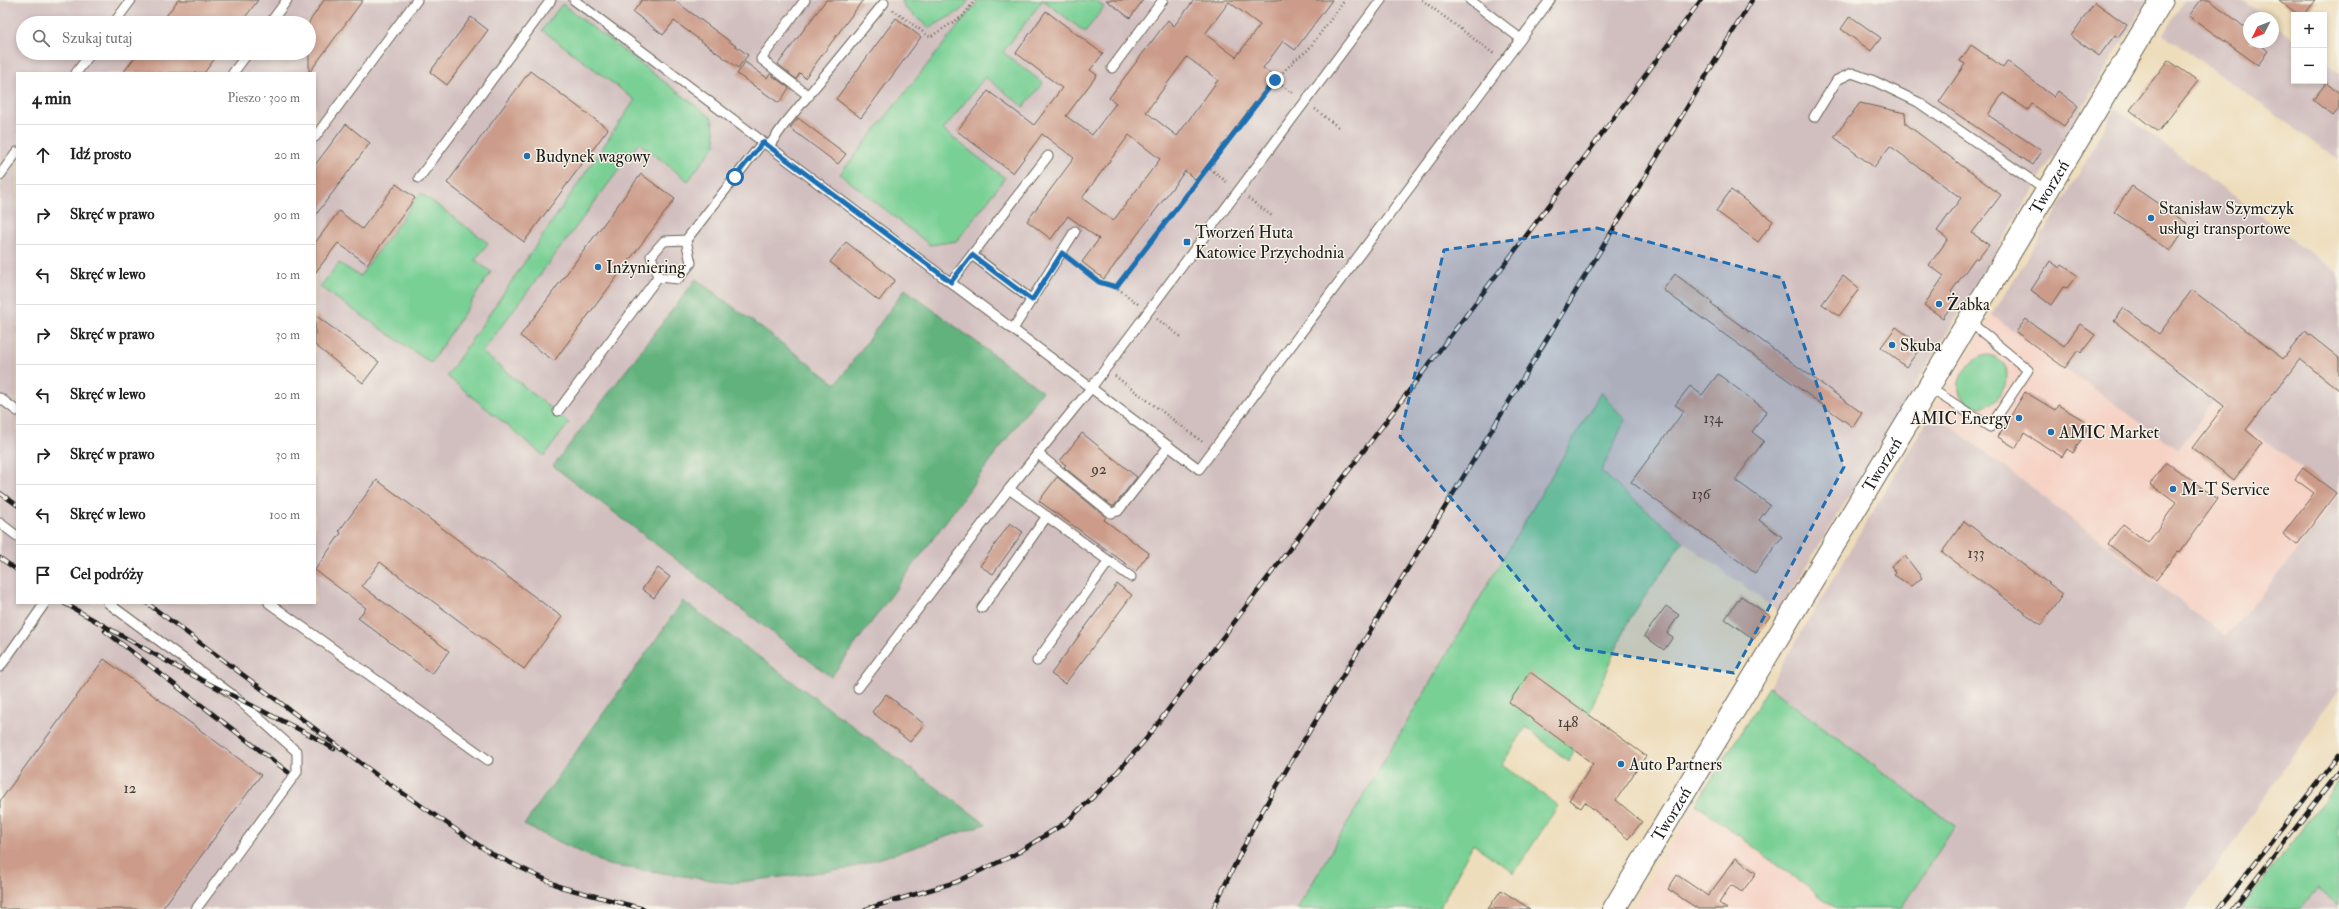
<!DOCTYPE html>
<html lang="pl">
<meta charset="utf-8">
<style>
body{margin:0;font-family:"IM FELL Double Pica",serif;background:#f2f2f2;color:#222}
.controls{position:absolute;right:12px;top:12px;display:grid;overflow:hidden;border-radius:0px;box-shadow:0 2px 6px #0003}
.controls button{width:36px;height:36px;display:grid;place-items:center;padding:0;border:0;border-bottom:1px solid #e0e0e0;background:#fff;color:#222;font:20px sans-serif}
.compass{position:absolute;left:2243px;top:12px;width:36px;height:36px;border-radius:50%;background:#fff;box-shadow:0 2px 6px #0003;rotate:228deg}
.stop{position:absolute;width:12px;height:12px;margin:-9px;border:3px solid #1f6fb2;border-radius:50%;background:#fff}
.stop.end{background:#1f6fb2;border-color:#fff;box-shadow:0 1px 4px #0008}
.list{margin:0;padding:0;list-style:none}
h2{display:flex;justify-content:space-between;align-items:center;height:52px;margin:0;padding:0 16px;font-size:17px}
h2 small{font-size:13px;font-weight:400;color:#767676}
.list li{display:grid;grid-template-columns:26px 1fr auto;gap:12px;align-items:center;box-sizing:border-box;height:60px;padding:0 16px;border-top:1px solid #e0e0e0}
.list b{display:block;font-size:15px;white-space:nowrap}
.list em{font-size:13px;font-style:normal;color:#767676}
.icon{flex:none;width:22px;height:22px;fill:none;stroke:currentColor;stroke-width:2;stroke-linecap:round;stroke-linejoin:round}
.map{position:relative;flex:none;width:2339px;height:909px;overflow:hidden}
.search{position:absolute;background:#fff;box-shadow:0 2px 6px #0003;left:16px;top:16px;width:300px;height:44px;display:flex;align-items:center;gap:10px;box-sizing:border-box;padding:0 14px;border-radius:22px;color:#767676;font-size:15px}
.panel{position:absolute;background:#fff;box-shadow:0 2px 6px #0003;left:16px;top:72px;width:300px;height:532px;border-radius:0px}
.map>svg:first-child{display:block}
.built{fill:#f6d2c5}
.industrial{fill:#d1bfbf;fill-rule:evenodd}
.green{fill:#79d095;stroke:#4a7658}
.forest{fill:#62b27e;stroke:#3f674d}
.building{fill:#cc9b89;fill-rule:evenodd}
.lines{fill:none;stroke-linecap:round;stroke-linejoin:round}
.service-casing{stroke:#666054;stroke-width:11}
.tertiary-casing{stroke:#666054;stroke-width:24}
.path{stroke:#666054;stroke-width:2.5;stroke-dasharray:1 3;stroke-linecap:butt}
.service{stroke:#fff;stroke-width:9}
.tertiary{stroke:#fff;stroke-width:22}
.rail-casing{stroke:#1c1c1c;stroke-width:4.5}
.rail{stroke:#f7f3e8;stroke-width:3;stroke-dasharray:9;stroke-linecap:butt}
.route{stroke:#1f6fb2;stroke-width:5}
.marked{fill:#1f6fb2;fill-opacity:0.2;stroke:#1f6fb2;stroke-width:3;stroke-dasharray:8 5;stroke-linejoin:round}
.poi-dot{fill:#1f6fb2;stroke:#f7f3e8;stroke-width:1.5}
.labels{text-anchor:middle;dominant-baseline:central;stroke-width:3;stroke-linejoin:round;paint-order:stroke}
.number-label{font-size:15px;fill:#483c37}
.poi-label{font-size:17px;fill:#1c1c1c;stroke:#f7f3e8;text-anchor:start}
.street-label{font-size:17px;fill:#1c1c1c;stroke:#f7f3e8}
</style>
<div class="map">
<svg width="2339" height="909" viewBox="0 0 2339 909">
<rect width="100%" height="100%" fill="#f7f3e8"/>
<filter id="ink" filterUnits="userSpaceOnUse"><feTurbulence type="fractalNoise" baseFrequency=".025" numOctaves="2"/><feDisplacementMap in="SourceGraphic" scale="8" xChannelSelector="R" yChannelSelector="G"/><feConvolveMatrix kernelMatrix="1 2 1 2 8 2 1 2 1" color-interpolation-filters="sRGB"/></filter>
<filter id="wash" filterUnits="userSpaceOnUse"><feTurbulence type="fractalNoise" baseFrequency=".012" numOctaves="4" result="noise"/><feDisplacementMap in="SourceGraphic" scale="16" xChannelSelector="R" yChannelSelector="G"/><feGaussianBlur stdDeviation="0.9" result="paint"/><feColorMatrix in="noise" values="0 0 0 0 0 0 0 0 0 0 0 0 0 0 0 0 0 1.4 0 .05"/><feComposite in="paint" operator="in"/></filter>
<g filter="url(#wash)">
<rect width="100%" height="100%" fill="#edb"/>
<path class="built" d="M1992 315 2178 450 2213 402 2339 495 2294 555 2227 636 1932 412Z
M1696 804 1837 909H1631Z"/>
<path class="industrial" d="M0 0H2147L1779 612 1683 541 1601 472 1625 420 1600 393 1297 909H0ZM23 23H309V53H23ZM17 73H315V603H17Z
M2184 0H2242L2266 18H2249V42H2273V23L2294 39V81H2324V62L2339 74V160L2164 35Z
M2116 108 2339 274V690L2186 909H1901L1955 826 1769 687 1932 412 2226 636 2294 555 2338 495 2213 402 2178 450 1992 315 2069 191Z
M2317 889 2339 905V909H2300Z"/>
<path class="green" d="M902 0H969L960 11 929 28 904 7Z
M979 0H1095L1104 7 1085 32 1043 0 1003 52 1043 83 1024 107 985 77 943 130 1005 178 957 241 930 245 840 174Z
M562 4 712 118 716 144 688 181 639 143 482 352 569 423 544 456 447 376 635 100 542 30Z
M421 193 488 243 475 260 491 272 431 363 320 287 339 263 360 276Z
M1988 355C2023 361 2003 406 1980 407 1976 407 1971 405 1968 404 1964 400 1960 396 1959 391 1956 374 1973 357 1988 355Z
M1601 392 1625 420 1601 472 1683 541 1627 623 1569 762 1526 727 1502 764 1558 806 1514 873 1473 844 1439 909H1297Z
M1769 687 1955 826 1901 909H1837L1696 804Z
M2339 781V905L2317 889 2300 909H2240Z"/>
<path class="forest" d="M696 279 836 384 905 289 1042 391 831 677 553 466Z
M683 601 986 824 847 869 731 883 608 865 524 825Z"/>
<g id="blocks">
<path class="building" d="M178 0H258L241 23H161Z
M324 0H363L309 73V22Z
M642 0H674L748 55 738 68 674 21 663 35 633 12Z
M826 0H863L805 78 800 73 796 79 778 64Z
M1106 0H1143L1130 18Z
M1194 0H1332L1295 50 1283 41 1263 68 1275 76 1196 180 1185 171 1104 279 1082 262 1099 239 1068 216 1051 239 1027 221 1074 158 1042 134 1013 173 957 131 988 91 1034 125 1062 88 1016 53 1046 11 1103 54 1090 70 1097 75 1066 116 1092 135 1116 103 1109 98 1168 20 1174 26ZM1229 2 1260 25 1236 57 1205 34ZM1187 57 1218 80 1177 136 1146 112ZM1129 135 1160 159 1113 221 1082 198Z
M2201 0H2209L2227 13 2249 31V42H2257L2268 51 2258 65 2189 16Z
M2279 0H2316L2304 15H2299Z
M2095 2 2127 25 2118 37 2115 35 2099 56 2071 36Z
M1850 16 1881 38 1871 51 1841 29Z
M471 17 488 30 447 85 430 72Z
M896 18 921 37 861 118 836 99Z
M1971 45 2003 67 2007 61 2054 97 2058 91 2078 106 2064 126 2032 104 2028 110 2003 93 1988 115 2042 151 2033 165 1939 102 1965 64 1960 61Z
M138 53H219L204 73H123Z
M2168 60 2198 81 2158 132 2130 110Z
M745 62 767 78 770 74 789 88 779 103 737 74Z
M530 71 608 129 524 242 447 183Z
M2326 83 2339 93V109L2333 116 2313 100Z
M1860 103 1905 113 1906 124 2001 195 1972 233 1989 245 1977 260 1975 258 1951 292 1957 297 1943 318 1924 305 1944 276 1929 265 1948 239 1937 231 1961 198 1890 146 1874 167 1834 137Z
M798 118 846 154 838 164 790 128Z
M346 124 370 143 315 216V165Z
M641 174 675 199 554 361 520 336Z
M396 184 415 198 367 264 338 243 315 273V243L339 211 362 229Z
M2132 186 2188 224 2170 251 2114 212Z
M1731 190 1773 221 1758 242 1716 211Z
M846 242 895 280 879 301 830 262Z
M2050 261 2060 268 2062 265 2077 275 2067 288 2063 287 2051 305 2031 290Z
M1675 274 1712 302 1711 304 1862 413 1853 427 1663 290Z
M1843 276 1859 289 1839 316 1822 304Z
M2192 290 2283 359 2305 331 2339 358V390L2300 359 2246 430 2262 443 2234 480 2192 448 2224 406 2114 321 2124 308 2159 334Z
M315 315 379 362 363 383 315 345Z
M2026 319 2064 346 2080 324 2095 335 2081 353 2078 350 2065 368 2016 332Z
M1896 327 1922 346 1906 367 1881 347Z
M1718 374 1767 411 1752 432 1764 441 1735 480 1770 505 1759 520 1782 537 1755 573 1631 482 1684 411 1675 405 1690 386 1702 395Z
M2025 392 2055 410 2058 405 2085 421 2082 425 2088 428 2073 453 2067 449 2062 457 2024 433 2016 448 1998 437Z
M1082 433 1137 477 1114 506H1112L1064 467 1066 465 1060 461Z
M2166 462 2218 499 2180 552 2178 551 2156 580 2108 544 2123 524 2148 543 2176 503 2150 484Z
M2303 468 2336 493 2297 545 2283 534 2314 493 2295 479Z
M1057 477 1106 517 1104 520 1149 553 1136 571 1039 501Z
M377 480 562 617 524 669 380 562 362 586 449 651 432 674 358 618 366 608 315 570 341 533 339 531Z
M1964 521 2063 594 2041 625 1942 552Z
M1010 523 1023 532 993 574 980 566Z
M1905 556 1922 578 1911 586 1894 575 1896 573 1891 566Z
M658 568 670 577 654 598 642 589Z
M1117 584 1132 595 1065 684 1051 674Z
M1741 596 1770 616 1754 639 1725 619Z
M1666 606 1679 615 1667 633 1673 637 1664 650 1644 636Z
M104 659 261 775 162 909H0V801Z
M1530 672 1646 756 1616 800 1642 822 1628 839 1585 802 1581 808 1569 800 1593 764 1509 702Z
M886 694 924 724 910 742 872 712Z
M1736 858 1756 873 1742 892 1731 885 1719 903 1727 909H1698L1668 889 1677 875 1708 896Z
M1501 890 1530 909H1488Z"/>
</g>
</g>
<g filter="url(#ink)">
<use href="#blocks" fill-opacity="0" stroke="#666054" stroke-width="1"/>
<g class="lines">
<g class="service-casing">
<path id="service" d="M574 0 1199 469 1550 0
M805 0 761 59 809 96
M1470 0 1521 39
M114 23 131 0
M270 23 287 0
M1112 68 1163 0
M76 73 91 53
M233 73 248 53
M1814 117 1837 80 1852 73 1874 81 1918 102 2047 191
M315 137 417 0
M769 146 784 125 884 3
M0 175 17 152
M419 178 551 0
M972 255 1032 300
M658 277 678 279 691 263 686 240
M951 282 1048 156
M1013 329 1075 231
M1930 388 1990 427 2028 370 1970 322
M0 398 17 411
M558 411 658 277 651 256 664 241 686 240 763 142
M1037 453 1111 513 1118 511 1169 446
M1009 489 1131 577
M0 523 17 536
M108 603 234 696 297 752V772L196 909
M269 603 488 760
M982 608 1047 516
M1037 661 1109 561
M0 667 45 603
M858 688 1009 489 1091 388 1381 0"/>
</g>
<g class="tertiary-casing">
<g id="tertiary">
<path id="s1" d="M1614 909 2162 0"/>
</g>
</g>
<path class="path" d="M1422 0 1494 54
M893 10 930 37 963 16 975 0
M1272 79 1294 94
M1315 109 1338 127
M1207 166 1228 183
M1248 198 1272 216
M1071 260 1099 282 1116 287 1138 304
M1116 287 1275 80 1296 59 1308 50 1345 0
M1157 319 1181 337
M1115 376 1204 443"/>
<use href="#service" class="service"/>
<use href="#tertiary" class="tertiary"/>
<g class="rail-casing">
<path id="rail" d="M0 493 17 505
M0 558 17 570
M64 603 184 671 314 737 334 749
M147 603 378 776 490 853 561 887 644 909
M105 631 288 772
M866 909 956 882 1014 855 1065 823 1105 786 1146 739 1550 204 1701 0
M1213 909 1257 820 1301 745 1752 0
M2219 909 2339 755
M2233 909 2339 772"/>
</g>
<use href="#rail" class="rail"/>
</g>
</g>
<g class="lines" filter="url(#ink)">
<path class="route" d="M735 177 763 142 951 282 972 255 1032 300 1062 253 1099 282 1116 287 1275 80"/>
</g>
<path class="marked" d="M1597 228 1782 278 1844 467 1734 673 1576 648 1400 437 1444 250Z"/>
<g class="poi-dot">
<circle cx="527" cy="156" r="4"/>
<circle cx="2151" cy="218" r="4"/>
<rect x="1183" y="238" width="8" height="8" rx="2"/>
<circle cx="598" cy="267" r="4"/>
<circle cx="1939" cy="304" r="4"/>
<circle cx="1892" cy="345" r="4"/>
<circle cx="2019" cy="418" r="4"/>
<circle cx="2051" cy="432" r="4"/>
<circle cx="2173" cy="489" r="4"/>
<circle cx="1621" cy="764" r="4"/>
</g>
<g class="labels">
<g class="number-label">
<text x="1713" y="418">134</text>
<text x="1099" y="469">92</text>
<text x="1701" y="494">136</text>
<text x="1976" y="553">133</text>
<text x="1568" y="722">148</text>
<text x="130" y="788">12</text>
</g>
<g class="poi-label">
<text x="535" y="156">Budynek wagowy</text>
<text x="2159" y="208">Stanisław Szymczyk<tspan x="2159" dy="20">usługi transportowe</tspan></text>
<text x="1195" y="232">Tworzeń Huta<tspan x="1195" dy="20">Katowice Przychodnia</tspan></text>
<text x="606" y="267">Inżyniering</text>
<text x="1947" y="304">Żabka</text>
<text x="1900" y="345">Skuba</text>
<text x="2011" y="418" text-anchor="end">AMIC Energy</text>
<text x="2059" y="432">AMIC Market</text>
<text x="2181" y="489">M-T Service</text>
<text x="1629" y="764">Auto Partners</text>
</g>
<g class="street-label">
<text stroke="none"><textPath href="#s1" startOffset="843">Tworzeń</textPath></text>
<text stroke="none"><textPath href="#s1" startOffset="519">Tworzeń</textPath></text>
<text stroke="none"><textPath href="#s1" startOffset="111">Tworzeń</textPath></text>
</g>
</g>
</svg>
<div class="controls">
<button>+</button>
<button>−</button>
</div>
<svg class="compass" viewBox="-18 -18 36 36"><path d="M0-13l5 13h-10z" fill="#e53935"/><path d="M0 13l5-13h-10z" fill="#767676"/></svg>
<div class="stop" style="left:735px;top:177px"></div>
<div class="stop end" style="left:1275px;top:80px"></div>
<div class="search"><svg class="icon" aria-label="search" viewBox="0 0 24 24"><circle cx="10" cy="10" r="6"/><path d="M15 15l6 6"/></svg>Szukaj tutaj</div>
<section class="panel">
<h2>4 min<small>Pieszo · 300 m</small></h2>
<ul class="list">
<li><svg class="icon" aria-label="ahead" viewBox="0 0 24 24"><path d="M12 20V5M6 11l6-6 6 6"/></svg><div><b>Idź prosto</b></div><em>20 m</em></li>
<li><svg class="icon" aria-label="right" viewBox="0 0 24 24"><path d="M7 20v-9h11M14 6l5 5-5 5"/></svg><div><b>Skręć w prawo</b></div><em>90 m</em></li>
<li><svg class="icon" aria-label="left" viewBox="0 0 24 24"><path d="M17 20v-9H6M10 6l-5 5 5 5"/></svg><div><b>Skręć w lewo</b></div><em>10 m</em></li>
<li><svg class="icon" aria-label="right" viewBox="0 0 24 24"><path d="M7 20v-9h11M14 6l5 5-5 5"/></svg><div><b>Skręć w prawo</b></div><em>30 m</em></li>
<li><svg class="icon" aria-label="left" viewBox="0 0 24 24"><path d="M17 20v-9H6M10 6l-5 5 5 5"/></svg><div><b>Skręć w lewo</b></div><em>20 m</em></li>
<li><svg class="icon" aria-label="right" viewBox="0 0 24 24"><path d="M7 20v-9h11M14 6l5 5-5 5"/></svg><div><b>Skręć w prawo</b></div><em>30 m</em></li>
<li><svg class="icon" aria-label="left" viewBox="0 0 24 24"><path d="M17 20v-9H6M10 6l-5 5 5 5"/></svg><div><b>Skręć w lewo</b></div><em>100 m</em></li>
<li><svg class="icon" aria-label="arrive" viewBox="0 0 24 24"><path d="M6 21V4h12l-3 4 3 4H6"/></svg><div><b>Cel podróży</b></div></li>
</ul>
</section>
</div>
